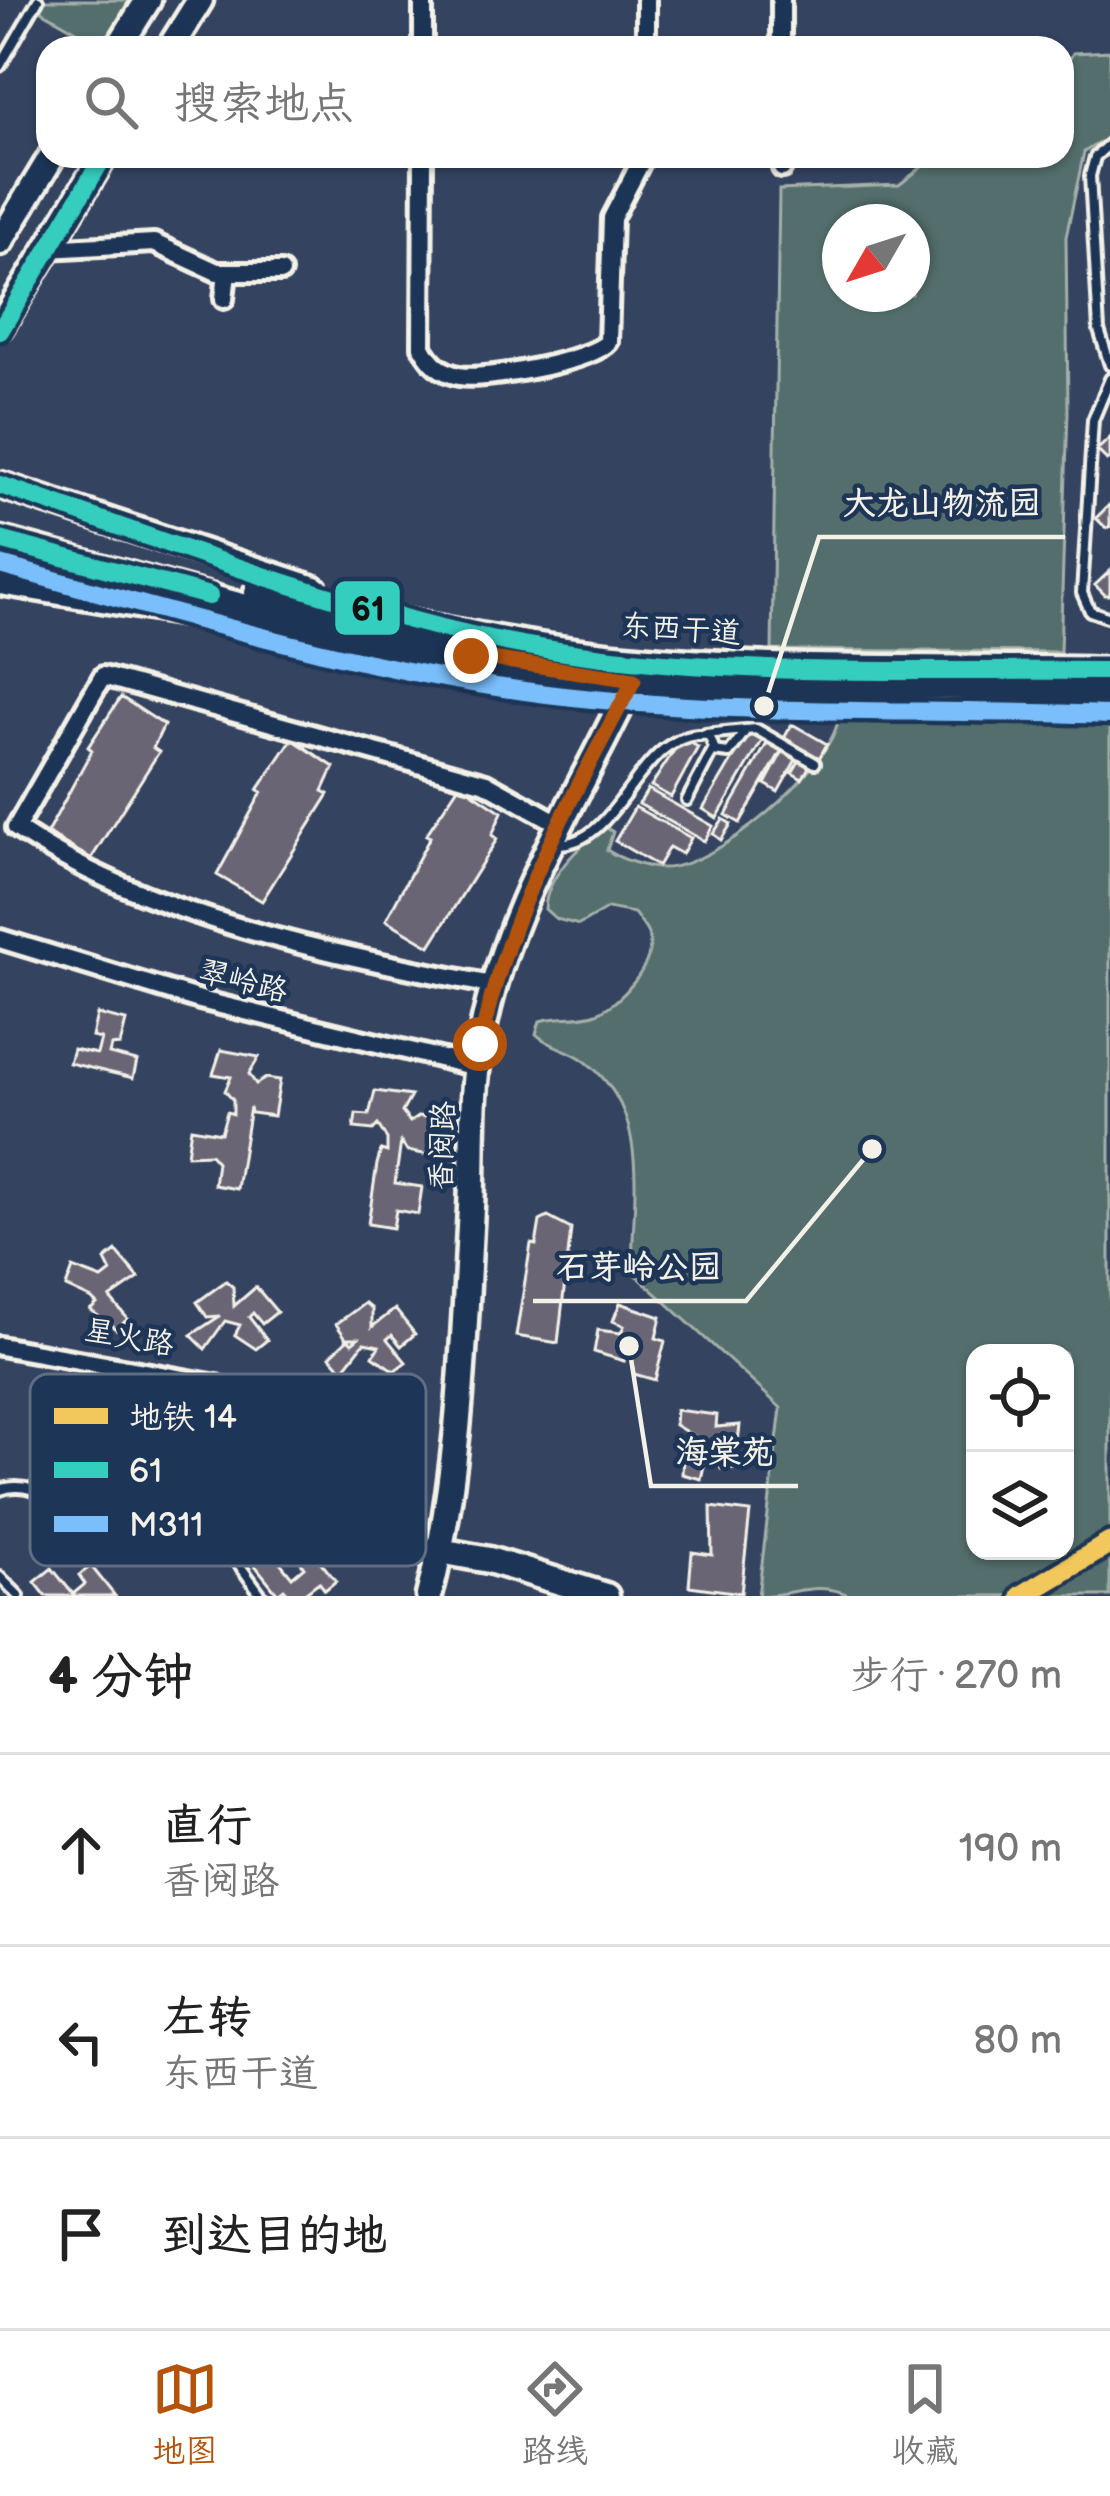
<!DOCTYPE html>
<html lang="zh">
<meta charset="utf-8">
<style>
body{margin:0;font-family:"Balsamiq Sans","LXGW WenKai TC",sans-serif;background:#f2f2f2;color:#222}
.controls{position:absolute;right:36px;bottom:36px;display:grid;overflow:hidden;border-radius:24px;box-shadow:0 3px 9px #0004}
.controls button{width:108px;height:108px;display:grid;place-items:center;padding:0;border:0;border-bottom:3px solid #e0e0e0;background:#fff;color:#222;font:60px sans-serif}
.compass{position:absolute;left:822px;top:204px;width:108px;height:108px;border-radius:50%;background:#fff;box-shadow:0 3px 9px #0004;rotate:231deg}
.stop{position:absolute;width:36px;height:36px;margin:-27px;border:9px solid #b45309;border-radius:50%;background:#fff}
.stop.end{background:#b45309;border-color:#fff;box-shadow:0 3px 12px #0008}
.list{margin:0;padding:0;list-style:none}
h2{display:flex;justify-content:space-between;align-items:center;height:156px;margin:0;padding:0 48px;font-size:51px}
h2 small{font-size:39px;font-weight:400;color:#767676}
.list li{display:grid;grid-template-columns:78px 1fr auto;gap:36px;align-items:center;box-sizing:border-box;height:192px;padding:0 48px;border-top:3px solid #e0e0e0}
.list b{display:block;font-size:45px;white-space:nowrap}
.list p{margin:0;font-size:39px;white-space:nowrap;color:#767676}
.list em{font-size:39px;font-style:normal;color:#767676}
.icon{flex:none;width:66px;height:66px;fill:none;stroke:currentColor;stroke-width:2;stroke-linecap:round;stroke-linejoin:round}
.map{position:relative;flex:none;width:1110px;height:1596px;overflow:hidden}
.search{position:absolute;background:#fff;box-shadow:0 3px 9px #0004;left:36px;right:36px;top:36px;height:132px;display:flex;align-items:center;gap:30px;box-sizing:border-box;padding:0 42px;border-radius:36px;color:#767676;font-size:45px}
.sheet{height:732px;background:#fff}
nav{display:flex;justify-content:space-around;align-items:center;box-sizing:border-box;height:168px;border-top:3px solid #e0e0e0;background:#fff;font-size:33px;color:#767676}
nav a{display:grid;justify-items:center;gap:6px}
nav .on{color:#b45309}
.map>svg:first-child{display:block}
.green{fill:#536e6c;stroke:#a4b0aa;stroke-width:3;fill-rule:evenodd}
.building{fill:#696575;stroke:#f4f1e8;stroke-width:3}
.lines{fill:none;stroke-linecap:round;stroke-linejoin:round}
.lane-casing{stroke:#f4f1e8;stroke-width:16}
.street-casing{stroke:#f4f1e8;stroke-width:26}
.secondary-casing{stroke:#f4f1e8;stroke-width:33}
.primary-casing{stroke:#f4f1e8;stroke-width:33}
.lane{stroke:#1d3557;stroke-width:8}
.street{stroke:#1d3557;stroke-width:16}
.secondary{stroke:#1d3557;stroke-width:24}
.primary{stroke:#1d3557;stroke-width:24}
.bus-1-casing{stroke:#1d3557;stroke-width:27}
.bus-2-casing{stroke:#1d3557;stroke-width:27}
.bus-1{stroke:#34cebe;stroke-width:18}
.bus-2{stroke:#7abffc;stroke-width:18}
.metro-1-casing{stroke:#1d3557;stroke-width:30}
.metro-1{stroke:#f2c75c;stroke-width:21}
.route{stroke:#b45309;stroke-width:15}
.labels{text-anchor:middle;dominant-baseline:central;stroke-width:9;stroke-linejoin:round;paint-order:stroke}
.street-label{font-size:30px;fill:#f4f1e8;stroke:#1d3557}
.key{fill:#1d3557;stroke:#5e6d82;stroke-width:3}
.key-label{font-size:33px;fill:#f4f1e8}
.leader{fill:none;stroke:#f4f1e8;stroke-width:4.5}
.callout-dot{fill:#f4f1e8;stroke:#1d3557;stroke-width:4.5}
.callout-label{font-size:33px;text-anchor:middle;font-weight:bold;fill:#f4f1e8;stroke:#1d3557;stroke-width:9;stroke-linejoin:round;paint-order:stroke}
.line-badge{stroke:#1d3557;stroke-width:4.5}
.pale-badge-label{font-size:33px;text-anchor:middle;font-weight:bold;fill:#111}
</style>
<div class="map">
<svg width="1110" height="1596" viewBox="0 0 1110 1596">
<rect width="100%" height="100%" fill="#344360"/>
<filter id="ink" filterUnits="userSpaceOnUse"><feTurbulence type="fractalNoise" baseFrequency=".00833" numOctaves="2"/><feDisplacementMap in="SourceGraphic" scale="24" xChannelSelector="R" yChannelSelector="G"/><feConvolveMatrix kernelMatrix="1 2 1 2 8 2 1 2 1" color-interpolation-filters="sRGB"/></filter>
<g filter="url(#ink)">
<path class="green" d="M46 0H129L103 46 40 10Z
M1110 51V136L1084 152 1066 237 1068 412 1060 652 772 650 779 190 899 185 936 156H1062V73L1073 53ZM912 222V294H840V222Z
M839 717 1110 727V1596H851C817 1579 790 1596 758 1596L781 1408 632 1271C632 1199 653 1113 585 1061 570 1049 549 1047 536 1034L540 1021C558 1015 580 1020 597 1013 620 1004 656 964 649 937 648 930 638 919 634 913L608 908 579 925 556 919 545 909C546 876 580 845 605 827L613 832 607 850C620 859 644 867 660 868 714 871 831 769 839 717ZM975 1353H1065V1551H975Z"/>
<path class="building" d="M1110 438V458L1107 460 1097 450Z
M1110 504V527L1106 528 1096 518Z
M1110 571V595H1105L1095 585Z
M121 697 164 725 153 748 159 752 91 859 47 833 92 750 88 747Z
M792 724 827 744 817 762 782 742Z
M748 733 762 741 717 818 703 809Z
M682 738 698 747 671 797 651 786Z
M292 739 334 767 323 791 329 794 262 901 217 875 262 792 258 790Z
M769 740 783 748 740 823 726 815Z
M784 749 798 756 778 792 765 784Z
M801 758 811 764 802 779 792 773Z
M460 784 502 812 492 835 497 839 430 946 386 920 430 837 426 835Z
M648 789 713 826 704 841 639 804Z
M635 807 691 838 682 854 669 847 658 866 615 841Z
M723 819 731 824 721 840 713 834Z
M97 1014 126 1021 120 1045 111 1046 109 1054 137 1061 133 1078 69 1063 73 1049 97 1054 101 1039 92 1037Z
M221 1050 259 1057 249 1074 256 1084 266 1078 280 1080 274 1116 251 1113 250 1107 237 1189 214 1185 217 1162 210 1154 187 1155 191 1128 221 1133 227 1112 233 1114V1100L225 1091 231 1077 213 1074Z
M375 1091 411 1096 402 1112 410 1122 419 1116 434 1118 429 1155 407 1151 401 1142 395 1183 422 1187 418 1214 396 1210 393 1228 368 1224 377 1164 381 1150 387 1152V1139L378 1125 373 1130 354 1128 356 1114 369 1115Z
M548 1217 571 1229 558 1343 516 1336 531 1244 536 1245 540 1221Z
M116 1251 139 1278 110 1298 128 1319 116 1329 90 1310 97 1304 92 1299 66 1287 73 1268 102 1279 111 1272 105 1260Z
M226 1281 233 1287 234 1306 256 1287 277 1312 262 1324 253 1313 249 1317 267 1340 256 1349 235 1335 240 1325 225 1321 205 1349 191 1335 220 1316 207 1317 197 1302Z
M365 1303 372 1309V1327L395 1309 415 1334 401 1346 392 1335 387 1339 406 1362 394 1371 373 1356 379 1346 364 1343 343 1370 330 1356 348 1339 352 1343 358 1338H346L336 1324Z
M620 1303 661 1317 656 1338 665 1341 655 1380 634 1374 630 1352H625L624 1361 594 1352 598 1330 621 1333 624 1326 613 1321Z
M676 1410 717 1415 716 1427 740 1425 735 1468 721 1469 718 1455 707 1453 701 1479 682 1474 684 1443 694 1444 695 1437 675 1425Z
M711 1507 750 1512 741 1593 689 1586 692 1552 712 1555Z
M310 1549 336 1581 325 1590 319 1582 306 1592 310 1596H290L284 1589 278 1594 254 1564 271 1551 292 1577 304 1567 298 1558Z
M91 1566 115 1596H46L35 1582 52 1568 73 1594 85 1584 79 1575Z"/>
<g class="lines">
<g class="lane-casing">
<path id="lane" d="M0 66 38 0
M1110 143 1095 157 1090 176 1099 330 1110 365
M1110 379 1093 420 1082 593 1090 611 1110 618
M705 734 756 729 815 763
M713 751 729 753 746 730
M556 844C624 845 636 728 709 735L714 748 687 800
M137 1371 117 1412 148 1451 168 1506
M0 1490C36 1476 71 1515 108 1519 137 1522 155 1507 181 1506L214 1530 262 1596
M0 1577 19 1596"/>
</g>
<g class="street-casing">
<path id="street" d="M646 0V48
M781 0V48
M423 48V0
M423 156 422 347C431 363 440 372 459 376 484 381 592 361 608 342L612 218 644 156
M782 156V168
M47 249 154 243 217 272H281
M224 299 227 272
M0 939 200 1000 476 1067
M492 985C336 955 147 918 16 828L103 676 486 783 558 823
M0 1346 217 1385 238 1399 333 1519 353 1531 440 1551"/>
</g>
<g class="secondary-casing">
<path id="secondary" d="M0 485 314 589
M0 540C177 587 367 647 548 670 735 694 922 681 1110 691
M0 582 282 629
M257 592C379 616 502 645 626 657 787 673 949 665 1110 671
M440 1551 489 1560 606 1596
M429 1596C461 1472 464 1335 471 1208 474 1154 470 1098 480 1045 504 907 580 794 638 670"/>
</g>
<g class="primary-casing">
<path id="primary" d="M118 48 148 0
M170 48 200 0
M0 242 52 156
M0 327 104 156"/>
</g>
<use href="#lane" class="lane"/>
<use href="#street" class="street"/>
<use href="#secondary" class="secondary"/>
<use href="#primary" class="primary"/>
<g class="bus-1-casing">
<path id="bus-1" d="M0 331 104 156
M0 485C156 538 315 600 476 636 681 681 901 669 1110 671
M0 540 209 596"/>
</g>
<g class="bus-2-casing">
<path id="bus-2" d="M0 565C180 614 361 671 547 694 733 717 922 708 1109 715"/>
</g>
<use href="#bus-1" class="bus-1"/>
<use href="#bus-2" class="bus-2"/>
<g class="metro-1-casing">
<path id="metro-1" d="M1022 1596 1110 1543"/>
</g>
<use href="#metro-1" class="metro-1"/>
</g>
</g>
<g class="lines" filter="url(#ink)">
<path class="route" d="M471 656 634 680C571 798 508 912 480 1044"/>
</g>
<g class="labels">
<g class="street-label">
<text transform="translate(681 630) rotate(4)">东西干道</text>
<text transform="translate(243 982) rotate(14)">翠岭路</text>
<text transform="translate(443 1146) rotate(-88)">香阅路</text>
<text transform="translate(129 1338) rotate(10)">星火路</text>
</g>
</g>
<rect x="30" y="1374" width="396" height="192" rx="18" class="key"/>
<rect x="54" y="1408" width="54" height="16" fill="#f2c75c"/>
<rect x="54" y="1462" width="54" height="16" fill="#34cebe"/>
<rect x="54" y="1516" width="54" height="16" fill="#7abffc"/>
<g class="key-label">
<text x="129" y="1428">地铁 14</text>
<text x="129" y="1482">61</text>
<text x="129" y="1536">M311</text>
</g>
<path class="leader" d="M764 706L819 537H1065M872 1149L746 1301H533M629 1346L651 1486H798"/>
<g class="callout-dot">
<circle cx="764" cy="706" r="12"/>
<circle cx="872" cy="1149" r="12"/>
<circle cx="629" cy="1346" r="12"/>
</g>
<g class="callout-label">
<text x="942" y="514">大龙山物流园</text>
<text x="639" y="1278">石芽岭公园</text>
<text x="725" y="1463">海棠苑</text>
</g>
<rect class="line-badge" x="333" y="579" width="69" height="58" rx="12" fill="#34cebe"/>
<g class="pale-badge-label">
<text x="368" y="620">61</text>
</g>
</svg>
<div class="controls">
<button><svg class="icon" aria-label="locate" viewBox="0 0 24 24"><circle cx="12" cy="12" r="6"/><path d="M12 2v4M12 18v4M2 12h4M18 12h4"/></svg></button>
<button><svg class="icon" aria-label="layers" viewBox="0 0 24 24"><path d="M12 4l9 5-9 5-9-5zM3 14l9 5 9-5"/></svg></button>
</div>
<svg class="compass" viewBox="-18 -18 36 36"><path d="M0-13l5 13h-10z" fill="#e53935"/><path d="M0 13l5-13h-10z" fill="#767676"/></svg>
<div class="stop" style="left:480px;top:1044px"></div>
<div class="stop end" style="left:471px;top:656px"></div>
<div class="search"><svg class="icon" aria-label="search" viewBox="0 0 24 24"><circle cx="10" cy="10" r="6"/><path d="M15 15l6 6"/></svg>搜索地点</div>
</div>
<section class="sheet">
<h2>4 分钟<small>步行 · 270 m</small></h2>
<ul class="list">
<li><svg class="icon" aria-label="ahead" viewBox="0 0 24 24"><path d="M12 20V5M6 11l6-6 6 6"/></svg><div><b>直行</b><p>香阅路</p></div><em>190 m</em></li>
<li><svg class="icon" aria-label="left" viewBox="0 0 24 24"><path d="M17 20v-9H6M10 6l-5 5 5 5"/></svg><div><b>左转</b><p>东西干道</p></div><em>80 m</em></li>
<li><svg class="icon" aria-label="arrive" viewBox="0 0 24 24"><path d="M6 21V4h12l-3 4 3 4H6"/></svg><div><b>到达目的地</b></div></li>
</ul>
</section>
<nav>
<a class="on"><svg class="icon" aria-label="map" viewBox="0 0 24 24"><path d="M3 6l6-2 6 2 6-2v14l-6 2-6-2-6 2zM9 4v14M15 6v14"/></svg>地图</a>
<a><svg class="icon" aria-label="directions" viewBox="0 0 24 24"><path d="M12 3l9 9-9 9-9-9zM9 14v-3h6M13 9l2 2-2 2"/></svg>路线</a>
<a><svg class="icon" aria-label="saved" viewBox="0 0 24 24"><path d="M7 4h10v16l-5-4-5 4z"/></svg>收藏</a>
</nav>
